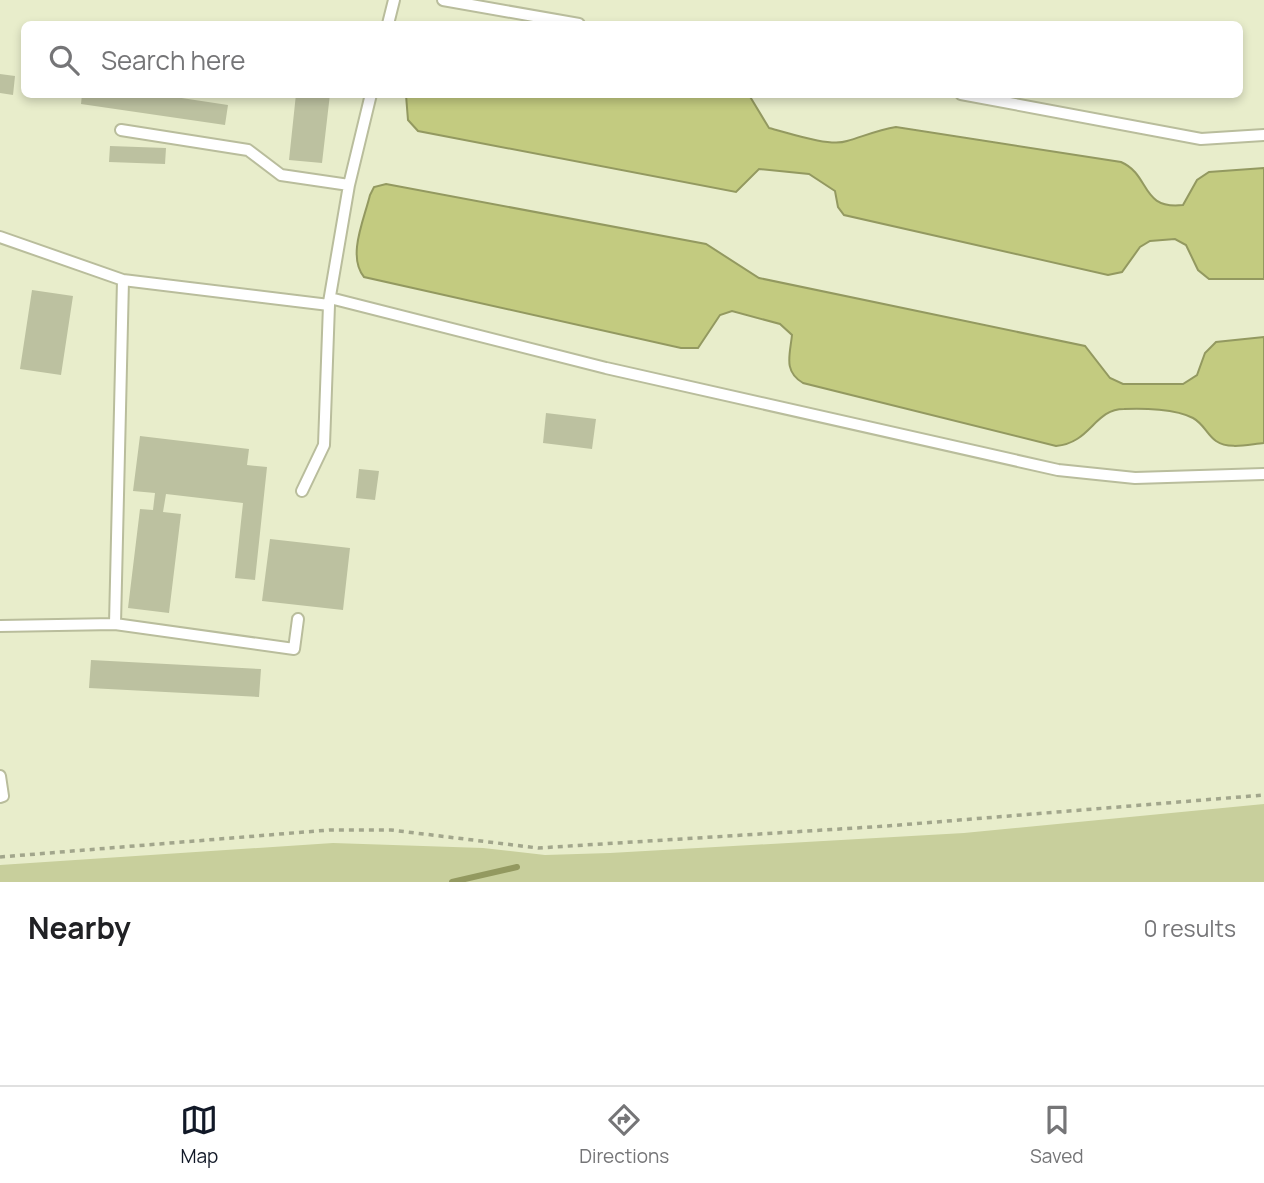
<!DOCTYPE html>
<style>
body{margin:0;font-family:Manrope,sans-serif;background:#f2f2f2;color:#202124}
.list{margin:0;padding:0;list-style:none}
h2{display:flex;justify-content:space-between;align-items:center;height:91px;margin:0;padding:0 28px;font-size:30px}
h2 small{font-size:23px;font-weight:400;color:#757577}
.icon{flex:none;width:38px;height:38px;fill:none;stroke:currentColor;stroke-width:2;stroke-linecap:round;stroke-linejoin:round}
.map{position:relative;flex:none;width:1264px;height:882px;overflow:hidden}
.search{position:absolute;background:#fff;box-shadow:0 4px 10px #0003;left:21px;right:21px;top:21px;height:77px;display:flex;align-items:center;gap:18px;box-sizing:border-box;padding:0 24px;border-radius:10px;color:#757577;font-size:26px}
.sheet{height:203px;background:#fff}
nav{display:flex;justify-content:space-around;align-items:center;box-sizing:border-box;height:98px;border-top:2px solid #e0e0e0;background:#fff;font-size:19px;color:#757577}
nav a{display:grid;justify-items:center;gap:4px}
nav .on{color:#111827}
.map>svg:first-child{display:block}
.green{fill:#c8cf9c}
.water{fill:#c3cb80;stroke:#939960;stroke-width:2}
.lines{fill:none;stroke-linecap:round;stroke-linejoin:round}
.stream{stroke:#939960;stroke-width:6}
.building{fill:#bcc1a0}
.lane-casing{stroke:#b9bd9c;stroke-width:14}
.path{stroke:#a2a68c;stroke-width:3.5;stroke-dasharray:5 5;stroke-linecap:butt}
.lane{stroke:#fff;stroke-width:10}
</style>
<div class="map">
<svg width="1264" height="882" viewBox="0 0 1264 882">
<rect width="100%" height="100%" fill="#e8edcb"/>
<path class="green" d="M1264 804V882H0V865L333 843 483 848 545 855 610 853 964 833Z"/>
<path class="water" d="M406 95H749L769 128C789 133 829 147 847 141 864 136 878 130 896 127L1121 162C1151 175 1140 210 1183 205L1197 180 1209 172 1264 168V279H1209L1198 270 1186 245 1175 239 1150 241 1140 247 1122 272 1108 275 844 215 838 207 835 191 809 174 759 169 736 192 418 131 408 120Z
M386 184 706 244 759 278 1085 346 1110 378 1123 384H1183L1197 375 1205 353 1216 342 1264 337V443C1250 444 1229 450 1216 441 1207 435 1204 424 1193 418 1176 409 1143 408 1124 409 1094 409 1091 443 1056 446L803 383C783 371 790 355 792 335L780 324 732 311 720 315 698 348H681L364 277C347 256 364 220 370 195L374 187Z"/>
<g class="lines">
<path class="stream" d="M452 882 517 867"/>
</g>
<path class="building" d="M0 74 15 76 13 95 0 93Z
M82 94H155L228 105 225 125 81 104Z
M296 94H330L322 163 289 160Z
M110 146 166 148 165 164 109 162Z
M32 290 73 296 61 375 20 369Z
M546 413 596 419 592 449 543 443Z
M140 436 249 449 247 465 267 467 255 580 235 578 243 503 166 494 163 512 181 514 169 613 128 608 140 509 153 510 155 493 133 491Z
M359 469 379 471 375 500 356 498Z
M270 539 350 548 343 610 262 601Z
M91 660 261 669 259 697 89 688Z"/>
<g class="lines">
<g class="lane-casing">
<path id="lane" d="M443 0 579 24
M388 24 394 0
M961 94 1201 139 1264 135
M121 130 248 150 281 175 349 185 329 302
M349 185 371 94
M0 237 123 280 115 624
M123 280 329 305 324 445 302 491
M330 298 606 368 1058 470 1135 478 1264 474
M0 626 115 624 294 649 298 619
M0 776 3 796 0 797"/>
</g>
<path class="path" d="M0 857 329 830H391L538 848 887 826 1264 795"/>
<use href="#lane" class="lane"/>
</g>
</svg>
<div class="search"><svg class="icon" aria-label="search" viewBox="0 0 24 24"><circle cx="10" cy="10" r="6"/><path d="M15 15l6 6"/></svg>Search here</div>
</div>
<section class="sheet">
<h2>Nearby<small>0 results</small></h2>
<ul class="list">
</ul>
</section>
<nav>
<a class="on"><svg class="icon" aria-label="map" viewBox="0 0 24 24"><path d="M3 6l6-2 6 2 6-2v14l-6 2-6-2-6 2zM9 4v14M15 6v14"/></svg>Map</a>
<a><svg class="icon" aria-label="directions" viewBox="0 0 24 24"><path d="M12 3l9 9-9 9-9-9zM9 14v-3h6M13 9l2 2-2 2"/></svg>Directions</a>
<a><svg class="icon" aria-label="saved" viewBox="0 0 24 24"><path d="M7 4h10v16l-5-4-5 4z"/></svg>Saved</a>
</nav>
